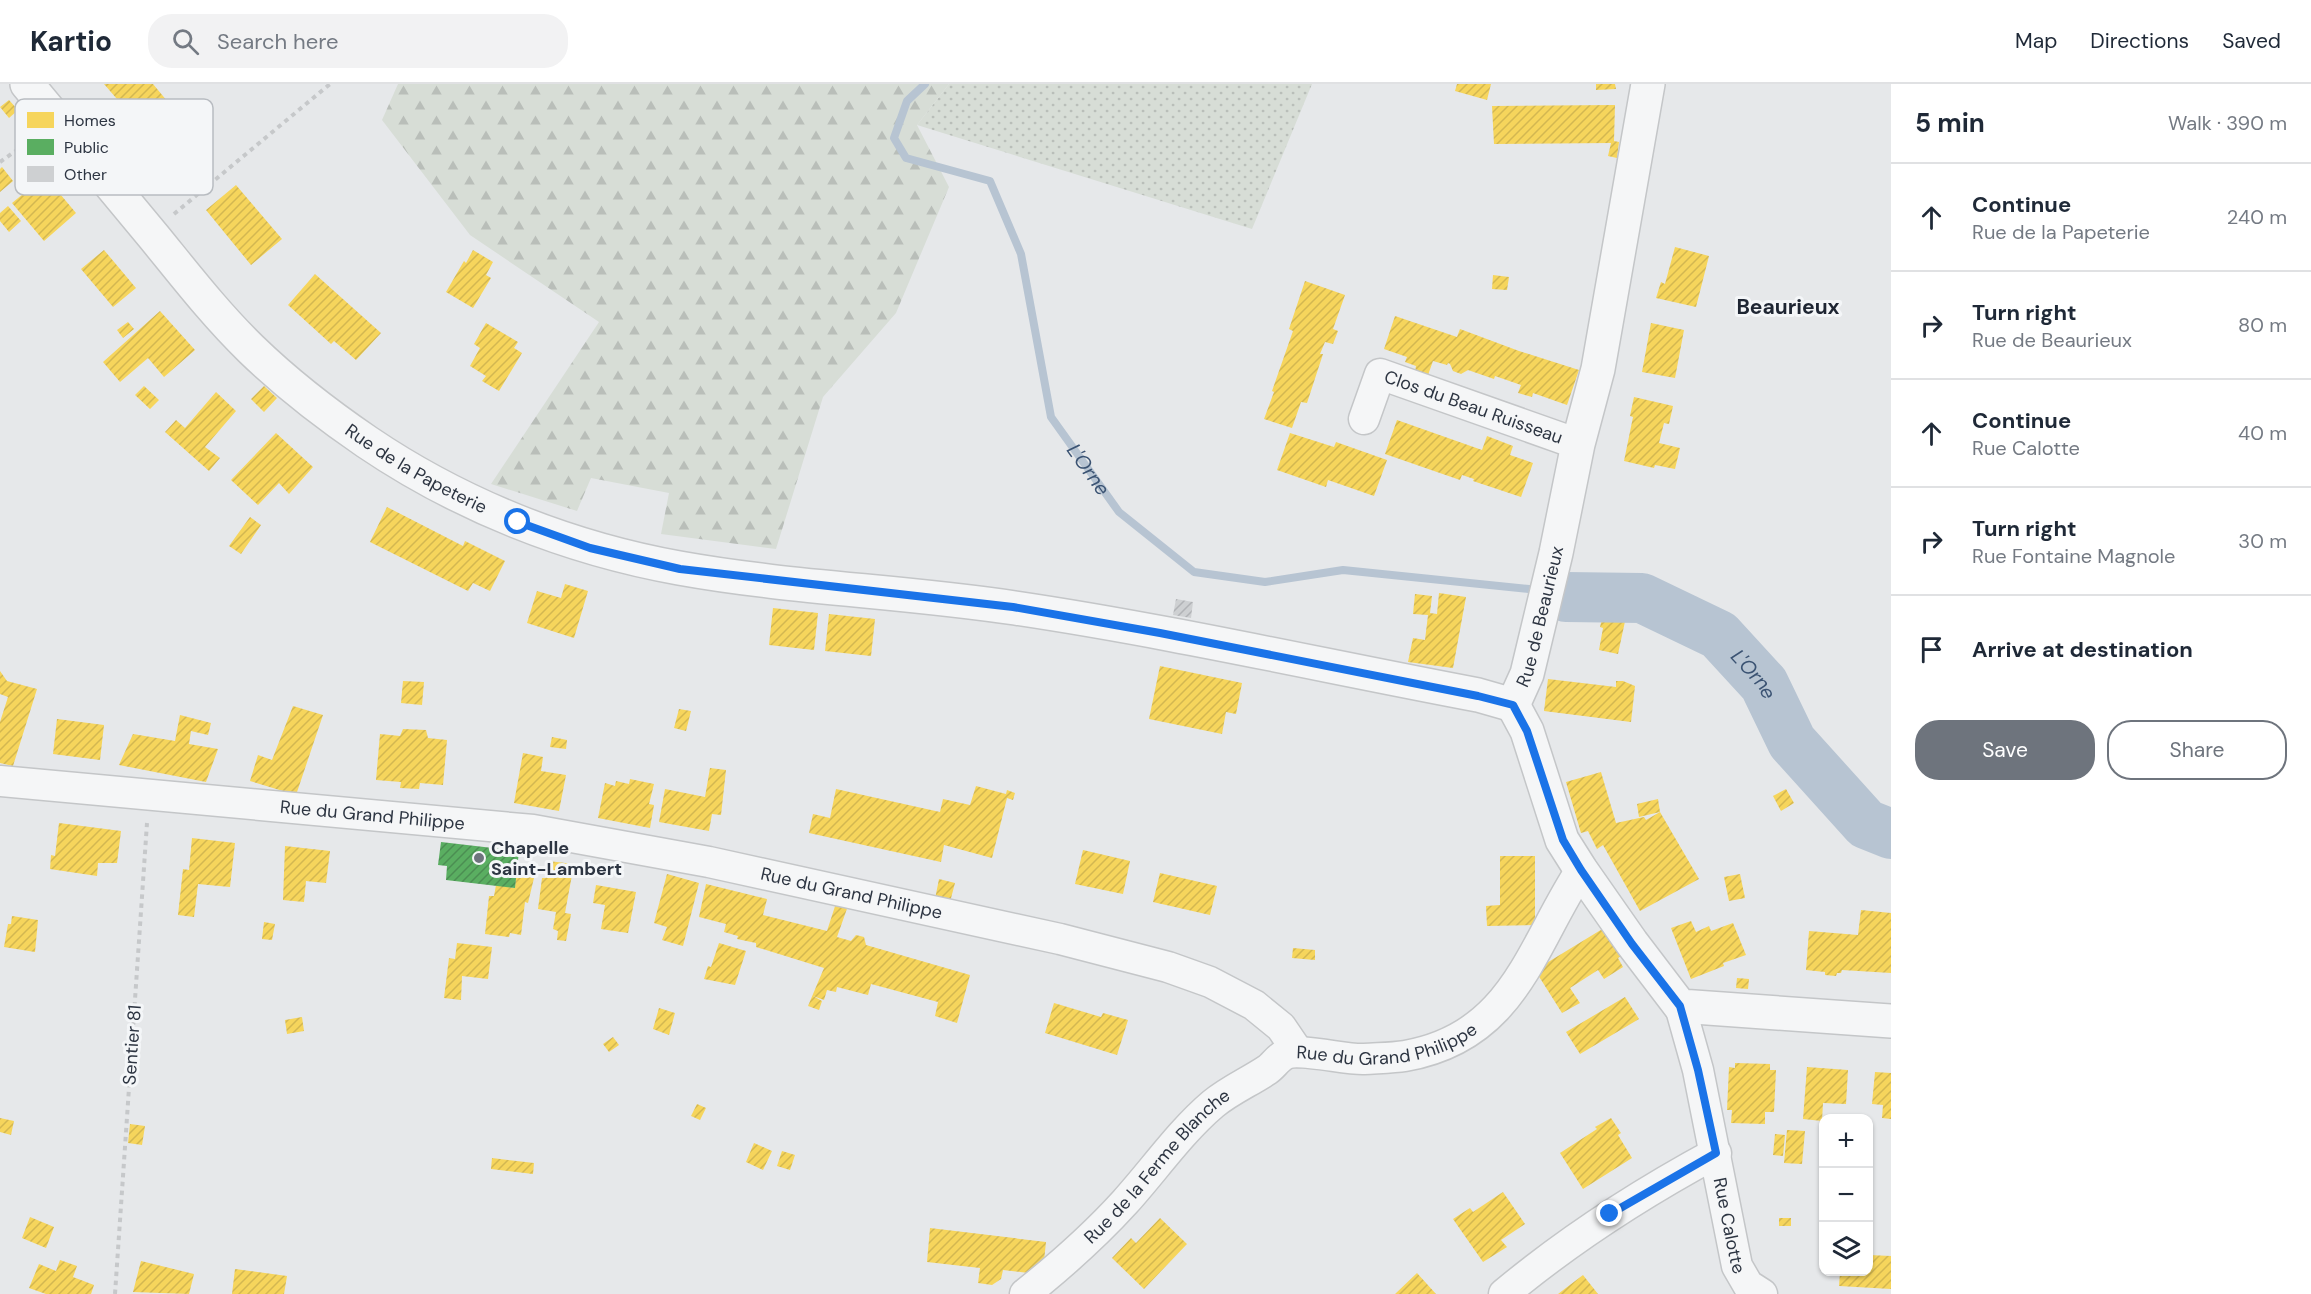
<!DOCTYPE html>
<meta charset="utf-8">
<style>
body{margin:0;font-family:"DM Sans",sans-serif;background:#f2f2f3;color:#1f2937}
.controls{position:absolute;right:18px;bottom:18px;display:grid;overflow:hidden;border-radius:12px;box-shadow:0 2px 4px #0004}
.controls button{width:54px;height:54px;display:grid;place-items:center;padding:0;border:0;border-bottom:2px solid #e0e1e3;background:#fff;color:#1f2937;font:30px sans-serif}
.stop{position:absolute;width:18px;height:18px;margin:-14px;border:4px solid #1a73e8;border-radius:50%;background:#fff}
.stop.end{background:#1a73e8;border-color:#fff;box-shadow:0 2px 6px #0008}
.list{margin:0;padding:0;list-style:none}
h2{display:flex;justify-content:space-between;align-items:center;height:78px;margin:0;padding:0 24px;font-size:26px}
h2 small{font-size:20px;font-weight:400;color:#747a83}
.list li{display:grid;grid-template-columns:39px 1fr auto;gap:18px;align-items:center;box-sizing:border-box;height:108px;padding:0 24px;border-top:2px solid #e0e1e3}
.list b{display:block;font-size:22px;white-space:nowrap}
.list p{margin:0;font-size:20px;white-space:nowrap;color:#747a83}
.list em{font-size:20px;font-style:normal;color:#747a83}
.actions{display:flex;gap:12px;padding:18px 24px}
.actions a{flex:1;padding:14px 0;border:2px solid #6e747d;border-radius:24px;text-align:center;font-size:21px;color:#6e747d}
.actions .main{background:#6e747d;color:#fff}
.icon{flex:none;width:33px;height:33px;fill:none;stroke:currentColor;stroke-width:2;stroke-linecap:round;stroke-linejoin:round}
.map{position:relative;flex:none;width:1891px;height:1210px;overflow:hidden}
header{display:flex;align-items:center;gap:36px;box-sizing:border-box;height:84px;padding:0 30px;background:#fff;border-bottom:2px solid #e0e1e3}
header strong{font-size:28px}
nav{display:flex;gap:33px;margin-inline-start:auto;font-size:21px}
.search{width:420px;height:54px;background:#f2f2f3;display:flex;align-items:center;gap:15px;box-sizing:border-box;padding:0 21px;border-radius:24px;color:#747a83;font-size:22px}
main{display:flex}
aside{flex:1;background:#fff}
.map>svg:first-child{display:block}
.grass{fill:url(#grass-dots)}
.forest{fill:url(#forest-firs)}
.homes{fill:url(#homes-hatch)}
.public{fill:url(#public-hatch)}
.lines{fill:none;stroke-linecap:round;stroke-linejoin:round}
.stream{stroke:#b7c4d2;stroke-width:8}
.river{stroke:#b7c4d2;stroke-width:50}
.building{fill:url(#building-hatch)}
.minor-casing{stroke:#c4c6c8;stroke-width:33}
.tertiary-casing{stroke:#c4c6c8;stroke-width:36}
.path{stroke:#c6c8ca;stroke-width:4;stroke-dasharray:4.5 4.5;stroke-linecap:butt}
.minor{stroke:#f5f6f7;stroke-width:30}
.tertiary{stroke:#f5f6f7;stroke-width:33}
.route{stroke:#1a73e8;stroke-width:8}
.poi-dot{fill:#6e747d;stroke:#f4f6f8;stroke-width:2}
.labels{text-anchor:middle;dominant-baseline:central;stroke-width:6;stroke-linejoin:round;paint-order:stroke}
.street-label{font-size:18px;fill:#2d3542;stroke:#f4f6f8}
.poi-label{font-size:18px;font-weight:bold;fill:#2d3542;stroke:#f4f6f8;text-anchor:start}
.water-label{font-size:20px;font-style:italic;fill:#3b5373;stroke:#f4f6f8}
.quarter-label{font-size:21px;font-weight:bold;fill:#1f2633;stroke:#f4f6f8}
.key{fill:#f4f6f8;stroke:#b8bcc1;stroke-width:1.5}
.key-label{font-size:16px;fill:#2d3542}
</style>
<header>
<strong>Kartio</strong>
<div class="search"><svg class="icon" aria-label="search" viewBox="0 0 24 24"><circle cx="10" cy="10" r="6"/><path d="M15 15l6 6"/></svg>Search here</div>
<nav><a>Map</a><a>Directions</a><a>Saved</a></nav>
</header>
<main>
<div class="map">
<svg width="1891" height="1210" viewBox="0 0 1891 1210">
<defs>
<pattern id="grass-dots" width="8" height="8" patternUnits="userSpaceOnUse" patternTransform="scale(1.5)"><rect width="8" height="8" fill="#d7ddd6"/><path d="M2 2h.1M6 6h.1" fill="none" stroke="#b9beb9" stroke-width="1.8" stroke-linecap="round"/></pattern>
<pattern id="forest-firs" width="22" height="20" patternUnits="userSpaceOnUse" patternTransform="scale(1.5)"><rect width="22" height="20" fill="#d7ddd6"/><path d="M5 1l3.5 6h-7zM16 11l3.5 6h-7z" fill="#b9beb9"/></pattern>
<pattern id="homes-hatch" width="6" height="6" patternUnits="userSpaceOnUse" patternTransform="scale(1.5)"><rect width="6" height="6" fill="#f6d55c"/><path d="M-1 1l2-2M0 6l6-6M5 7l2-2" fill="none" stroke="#d3b751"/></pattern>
<pattern id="public-hatch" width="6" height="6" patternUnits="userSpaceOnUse" patternTransform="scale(1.5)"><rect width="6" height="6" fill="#5aae61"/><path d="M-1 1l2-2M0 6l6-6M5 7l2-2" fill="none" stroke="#4b8e52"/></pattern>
<pattern id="building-hatch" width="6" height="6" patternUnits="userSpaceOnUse" patternTransform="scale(1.5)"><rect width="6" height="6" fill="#ced0d2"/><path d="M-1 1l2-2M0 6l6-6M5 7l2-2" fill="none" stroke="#b1b3b6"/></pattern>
</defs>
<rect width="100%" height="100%" fill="#e6e8ea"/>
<path class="grass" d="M949 0H1312L1252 145 917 41Z"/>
<path class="forest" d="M398 0H949L917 41 949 103 896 229 823 313 776 465 661 450 669 409 591 394 577 427 491 400 599 238 470 151 382 36Z"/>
<path class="homes" d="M104 0H153L212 71 183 95 159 65 154 69 119 25 123 22Z
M1457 0H1491L1487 16 1455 7Z
M1596 0H1615L1616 5 1596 6Z
M9 16 18 26 9 34 0 23Z
M1615 21 1614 57 1619 58 1617 74 1608 72 1611 59 1494 60 1492 22Z
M2 83 13 97 0 108V85Z
M45 92 76 129 44 157 12 119Z
M236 101 282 155 251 181 206 126Z
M8 122 21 137 9 148 0 137V129Z
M1675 163 1709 172 1696 223 1656 214 1661 198 1665 200Z
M104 166 136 204 113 223 81 185Z
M473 166 493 178 486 191 491 194 473 224 446 208 464 177 466 179Z
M315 190 381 249 356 276 334 257 331 260 288 221Z
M1493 191 1509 193 1507 206 1492 205Z
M1305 197 1345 211 1333 245 1338 247 1333 260 1325 258 1320 270H1323L1307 319 1301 318 1292 344 1264 335 1274 308 1272 307 1293 247 1289 245Z
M160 227 195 266 164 293 148 274 120 298 103 278Z
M1395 232 1457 253 1460 245 1519 267 1579 286 1567 321 1533 309 1532 313 1518 309 1521 301 1495 292 1494 295 1468 286 1461 290 1453 287 1450 280 1448 279 1447 281 1433 277 1428 291 1415 287 1416 282 1405 278 1407 273 1384 265Z
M128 238 134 245 123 254 117 246Z
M486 239 518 258 514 264 522 269 499 307 482 297 486 292 470 282 480 264 474 260Z
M1651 239 1684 246 1675 294 1642 288Z
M144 302 159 316 150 325 135 311Z
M264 302 277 314 264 328 251 315Z
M216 308 236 327 205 363 220 374 209 387 165 348 176 336 185 344Z
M1634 313 1673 322 1669 340 1664 339 1659 359 1680 364 1675 385 1655 381 1654 384 1624 377 1633 333 1630 332Z
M1397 336 1482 366 1487 352 1513 362 1510 371 1533 379 1521 413 1473 397 1474 395 1462 391 1460 396 1385 370Z
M276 349 313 383 289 410 279 399 258 421 231 396Z
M1290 349 1334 363 1336 358 1387 376 1374 412 1328 396 1326 403 1277 386Z
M387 423 463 462 465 457 505 477 490 507 473 499 468 507 370 458Z
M250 433 261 441 241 470 229 462Z
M565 500 588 507 574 554 527 539 537 507 561 514Z
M1439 509 1466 513 1453 584 1408 578 1413 554 1425 556 1428 531 1413 530 1415 510 1432 512 1430 529 1437 530Z
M1605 523 1627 528 1618 570 1599 566 1603 544 1600 543Z
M773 524 818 529 814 566 769 561Z
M829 530 875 535 871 572 825 567Z
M1160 582 1242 599 1236 630 1226 628 1222 650 1149 635Z
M0 587 7 597 37 605 13 682 0 679V638L8 613 0 610Z
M1548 595 1616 603V597H1623L1635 602 1631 638 1544 627Z
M403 597 424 598 422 621 401 619Z
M293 622 323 631 296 711 250 697 258 671 272 676Z
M679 625 691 627 686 647 674 644Z
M180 631 211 639 208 651 191 647 189 660 218 665 206 698 119 681 133 650 175 657Z
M57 635 104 641 100 676 53 670Z
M403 645 426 646 428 654 447 656 443 701 420 699 419 705 400 704 401 698 376 696 380 650 400 652Z
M552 653 567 656 566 665 550 663Z
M523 669 543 673 541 687 566 691 559 727 514 719Z
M710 684 726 686 721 731 712 730 709 747 659 738 665 705 705 713Z
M1601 688 1616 739 1644 733 1646 736 1660 728 1639 733 1637 720 1658 715 1660 728 1699 795 1640 827 1603 761 1597 765 1588 747 1581 749 1566 698Z
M630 695 654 700 649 720 654 721 650 744 598 734 605 699 615 702 616 697 629 700Z
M976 702 1006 710 1007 706 1015 709 1013 716 1007 714 992 774 944 761 941 778 809 749 813 730 830 734 836 705 940 728 943 715 970 721Z
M1786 705 1794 719 1781 727 1773 712Z
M59 739 121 747 117 779H98L97 792 50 785 51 771 55 772Z
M192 754 235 759 230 803 198 800 194 833 178 831 183 785 189 786Z
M285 762 330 767 326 799 306 797 304 818 283 816Z
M1083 766 1130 777 1123 810 1075 800Z
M1500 772H1535V841L1487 842 1486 822 1500 821Z
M548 777 574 780 565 829 571 830 566 857 557 856 558 847 553 845 556 828 538 825 542 794H546Z
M1160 789 1217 802 1210 831 1153 818Z
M667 790 699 799 683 862 662 856 667 843 654 839Z
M1740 790 1745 814 1729 817 1724 793Z
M516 791 534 794 528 819 525 818 521 851 510 849 509 853 485 850 489 812H494L496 801 515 804Z
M939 795 955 799 950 818 935 815Z
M706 800 767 815 763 831 827 847 837 816 849 819 837 853 851 857 856 851 864 853 866 861 970 891 957 939 935 932 938 918 871 900 868 911 837 903 836 908 827 906 824 916 813 912 822 917 819 926 808 922 824 884 756 863V859L737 855 738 852 724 848 726 840 699 833Z
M596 801 636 808 628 849 601 845 605 821 593 819Z
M1861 826 1891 829V889L1842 886 1841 889H1837L1836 892 1825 891V888L1806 886 1809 847 1858 851Z
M12 832 38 836 35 868 4 863 8 840H11Z
M1691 837 1696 848 1709 842 1711 847 1733 839 1746 871 1723 879 1724 882 1691 895 1671 844Z
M264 838 275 840 272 856 262 855Z
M1604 844 1621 872 1618 874 1623 883 1604 895 1598 886 1570 904 1580 919 1562 929 1538 891 1545 880Z
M457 859 492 863 488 895 462 892 461 916 444 914 449 874 455 875Z
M719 859 746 867 735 901 704 895 708 882 711 883Z
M1293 864 1315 866V876L1292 874Z
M1737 894 1749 895 1748 905 1736 904Z
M1625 913 1639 935 1580 970 1566 948Z
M1054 919 1101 933 1103 929 1128 936 1117 971 1045 949Z
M659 924 675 929 669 951 653 945Z
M302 933 304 947 287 950 285 936Z
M613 953 619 961 609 968 603 960Z
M1735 979 1770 980V986H1776L1774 1028H1765V1040L1731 1039 1732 1026H1727L1729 983 1735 984Z
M1807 983 1848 986 1846 1020 1823 1019 1822 1037 1803 1035Z
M1875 988 1891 989V1035L1882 1034 1883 1021 1872 1020Z
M697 1020 706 1024 700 1036 691 1032Z
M0 1034 14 1037 11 1051 0 1048Z
M1611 1034 1621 1049 1618 1051 1632 1074 1583 1105 1560 1069 1597 1045 1595 1043Z
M130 1040 145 1042 142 1061 128 1059Z
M1787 1046 1805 1047 1802 1080 1784 1079Z
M1775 1050 1785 1051 1783 1072 1773 1071Z
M754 1059 772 1067 763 1086 746 1078Z
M782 1067 795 1071 790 1086 777 1082Z
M492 1074 534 1079 533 1090 491 1085Z
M1503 1108 1525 1140 1501 1156 1507 1163 1483 1178 1453 1135 1470 1124 1473 1128Z
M30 1133 54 1143 46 1164 22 1154Z
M1160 1134 1187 1160 1144 1205 1112 1174 1131 1154 1136 1159Z
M1779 1134H1791V1142H1779Z
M930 1144 1046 1158 1044 1177 1029 1189 1003 1186 1001 1195 992 1201 978 1199 980 1184 927 1178Z
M1869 1171 1891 1172V1205L1839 1202 1840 1188H1869Z
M60 1176 77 1182 73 1193 94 1201 91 1210H46L29 1204 39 1180 56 1187Z
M141 1177 194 1190 189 1210 133 1208Z
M235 1185 287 1192 284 1210H232Z
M1417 1189 1436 1210H1395Z
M1583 1191 1598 1210H1558Z"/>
<path class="public" d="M441 758 519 767 515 804 446 796 447 782 438 781Z"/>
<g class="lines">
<path class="stream" id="s1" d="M925 0 907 17 894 54 906 74 990 97 1021 170 1051 333 1119 428 1194 488 1265 498 1343 486 1529 505"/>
<path class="river" id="s2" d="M1566 513 1642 514 1719 551 1764 600 1792 658 1866 740 1891 750"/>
</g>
<path class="building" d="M1176 515 1193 518 1191 534 1173 531Z"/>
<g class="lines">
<g class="minor-casing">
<g id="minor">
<path id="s3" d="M1364 335 1380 290 1578 360"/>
<path id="s4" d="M0 697 533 746 709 778 1060 855 1168 883 1210 898 1254 921 1281 943 1298 968"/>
<path id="s5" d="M1680 922 1698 986 1737 1182 1748 1201 1762 1210"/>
<path id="s6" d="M1025 1210C1060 1182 1095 1151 1125 1118 1154 1086 1180 1048 1213 1020 1230 1006 1249 998 1267 986 1273 982 1277 975 1284 971 1297 963 1345 976 1364 975 1378 974 1392 974 1405 972 1514 953 1530 864 1581 786"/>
<path d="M1504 1210C1570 1155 1640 1110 1716 1069"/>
</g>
</g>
<g class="tertiary-casing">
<g id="tertiary">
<path id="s7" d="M27 0C69 51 112 102 154 153 185 191 215 230 251 265 286 299 326 330 367 358 460 421 568 464 679 484 790 504 903 507 1015 524 1170 547 1324 582 1478 611L1513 621"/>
<path id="s8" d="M1513 621 1527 590 1556 469 1578 360 1598 285 1648 0"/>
<path d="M1513 621 1527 647 1562 756 1581 786 1632 859 1680 922 1891 937"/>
</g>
</g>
<path class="path" d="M0 78 34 54
M174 130 330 0
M115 1210 147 739"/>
<use href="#minor" class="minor"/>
<use href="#tertiary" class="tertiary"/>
</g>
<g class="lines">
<path class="route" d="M518 438 590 464 680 485 1013 523 1160 549 1478 612 1513 621 1527 647 1563 756 1581 786 1632 860 1680 922 1698 986 1716 1069 1610 1130"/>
</g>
<circle class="poi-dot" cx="479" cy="774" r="6"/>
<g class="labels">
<g class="street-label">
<text stroke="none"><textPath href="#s3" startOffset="147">Clos du Beau Ruisseau</textPath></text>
<text stroke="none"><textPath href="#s7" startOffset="552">Rue de la Papeterie</textPath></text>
<text stroke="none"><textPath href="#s8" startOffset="93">Rue de Beaurieux</textPath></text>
<text stroke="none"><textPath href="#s4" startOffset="374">Rue du Grand Philippe</textPath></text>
<text stroke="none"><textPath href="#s4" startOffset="860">Rue du Grand Philippe</textPath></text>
<text stroke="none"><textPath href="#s6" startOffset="460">Rue du Grand Philippe</textPath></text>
<text transform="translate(132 961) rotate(-86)">Sentier 81</text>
<text stroke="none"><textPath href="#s6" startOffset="184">Rue de la Ferme Blanche</textPath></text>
<text stroke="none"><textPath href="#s5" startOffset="225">Rue Calotte</textPath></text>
</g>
<g class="poi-label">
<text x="491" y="764">Chapelle<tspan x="491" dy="21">Saint-Lambert</tspan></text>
</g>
<g class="water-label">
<text stroke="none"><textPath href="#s1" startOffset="484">L'Orne</textPath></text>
<text stroke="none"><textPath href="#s2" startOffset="214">L'Orne</textPath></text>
</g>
<g class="quarter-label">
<text x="1788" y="223">Beaurieux</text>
</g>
</g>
<rect x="15" y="15" width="198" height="96" rx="9" class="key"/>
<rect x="27" y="28" width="27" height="16" fill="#f6d55c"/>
<rect x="27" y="55" width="27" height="16" fill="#5aae61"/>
<rect x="27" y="82" width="27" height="16" fill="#ced0d2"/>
<g class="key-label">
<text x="64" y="42">Homes</text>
<text x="64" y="69">Public</text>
<text x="64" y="96">Other</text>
</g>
</svg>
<div class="controls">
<button>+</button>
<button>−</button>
<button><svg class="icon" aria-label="layers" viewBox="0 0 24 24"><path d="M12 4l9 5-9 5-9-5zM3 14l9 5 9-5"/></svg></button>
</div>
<div class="stop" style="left:518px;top:438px"></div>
<div class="stop end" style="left:1610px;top:1130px"></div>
</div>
<aside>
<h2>5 min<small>Walk · 390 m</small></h2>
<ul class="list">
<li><svg class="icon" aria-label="ahead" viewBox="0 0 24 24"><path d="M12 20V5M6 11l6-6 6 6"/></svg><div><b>Continue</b><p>Rue de la Papeterie</p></div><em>240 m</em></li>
<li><svg class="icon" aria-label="right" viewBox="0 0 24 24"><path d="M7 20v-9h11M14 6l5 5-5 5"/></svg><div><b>Turn right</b><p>Rue de Beaurieux</p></div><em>80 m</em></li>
<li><svg class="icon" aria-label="ahead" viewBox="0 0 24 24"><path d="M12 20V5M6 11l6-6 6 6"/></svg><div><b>Continue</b><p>Rue Calotte</p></div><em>40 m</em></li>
<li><svg class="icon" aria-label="right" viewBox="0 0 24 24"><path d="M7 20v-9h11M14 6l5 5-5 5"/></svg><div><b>Turn right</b><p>Rue Fontaine Magnole</p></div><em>30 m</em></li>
<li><svg class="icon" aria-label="arrive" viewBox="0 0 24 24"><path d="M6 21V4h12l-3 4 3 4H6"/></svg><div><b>Arrive at destination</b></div></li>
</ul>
<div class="actions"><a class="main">Save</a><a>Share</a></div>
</aside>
</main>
